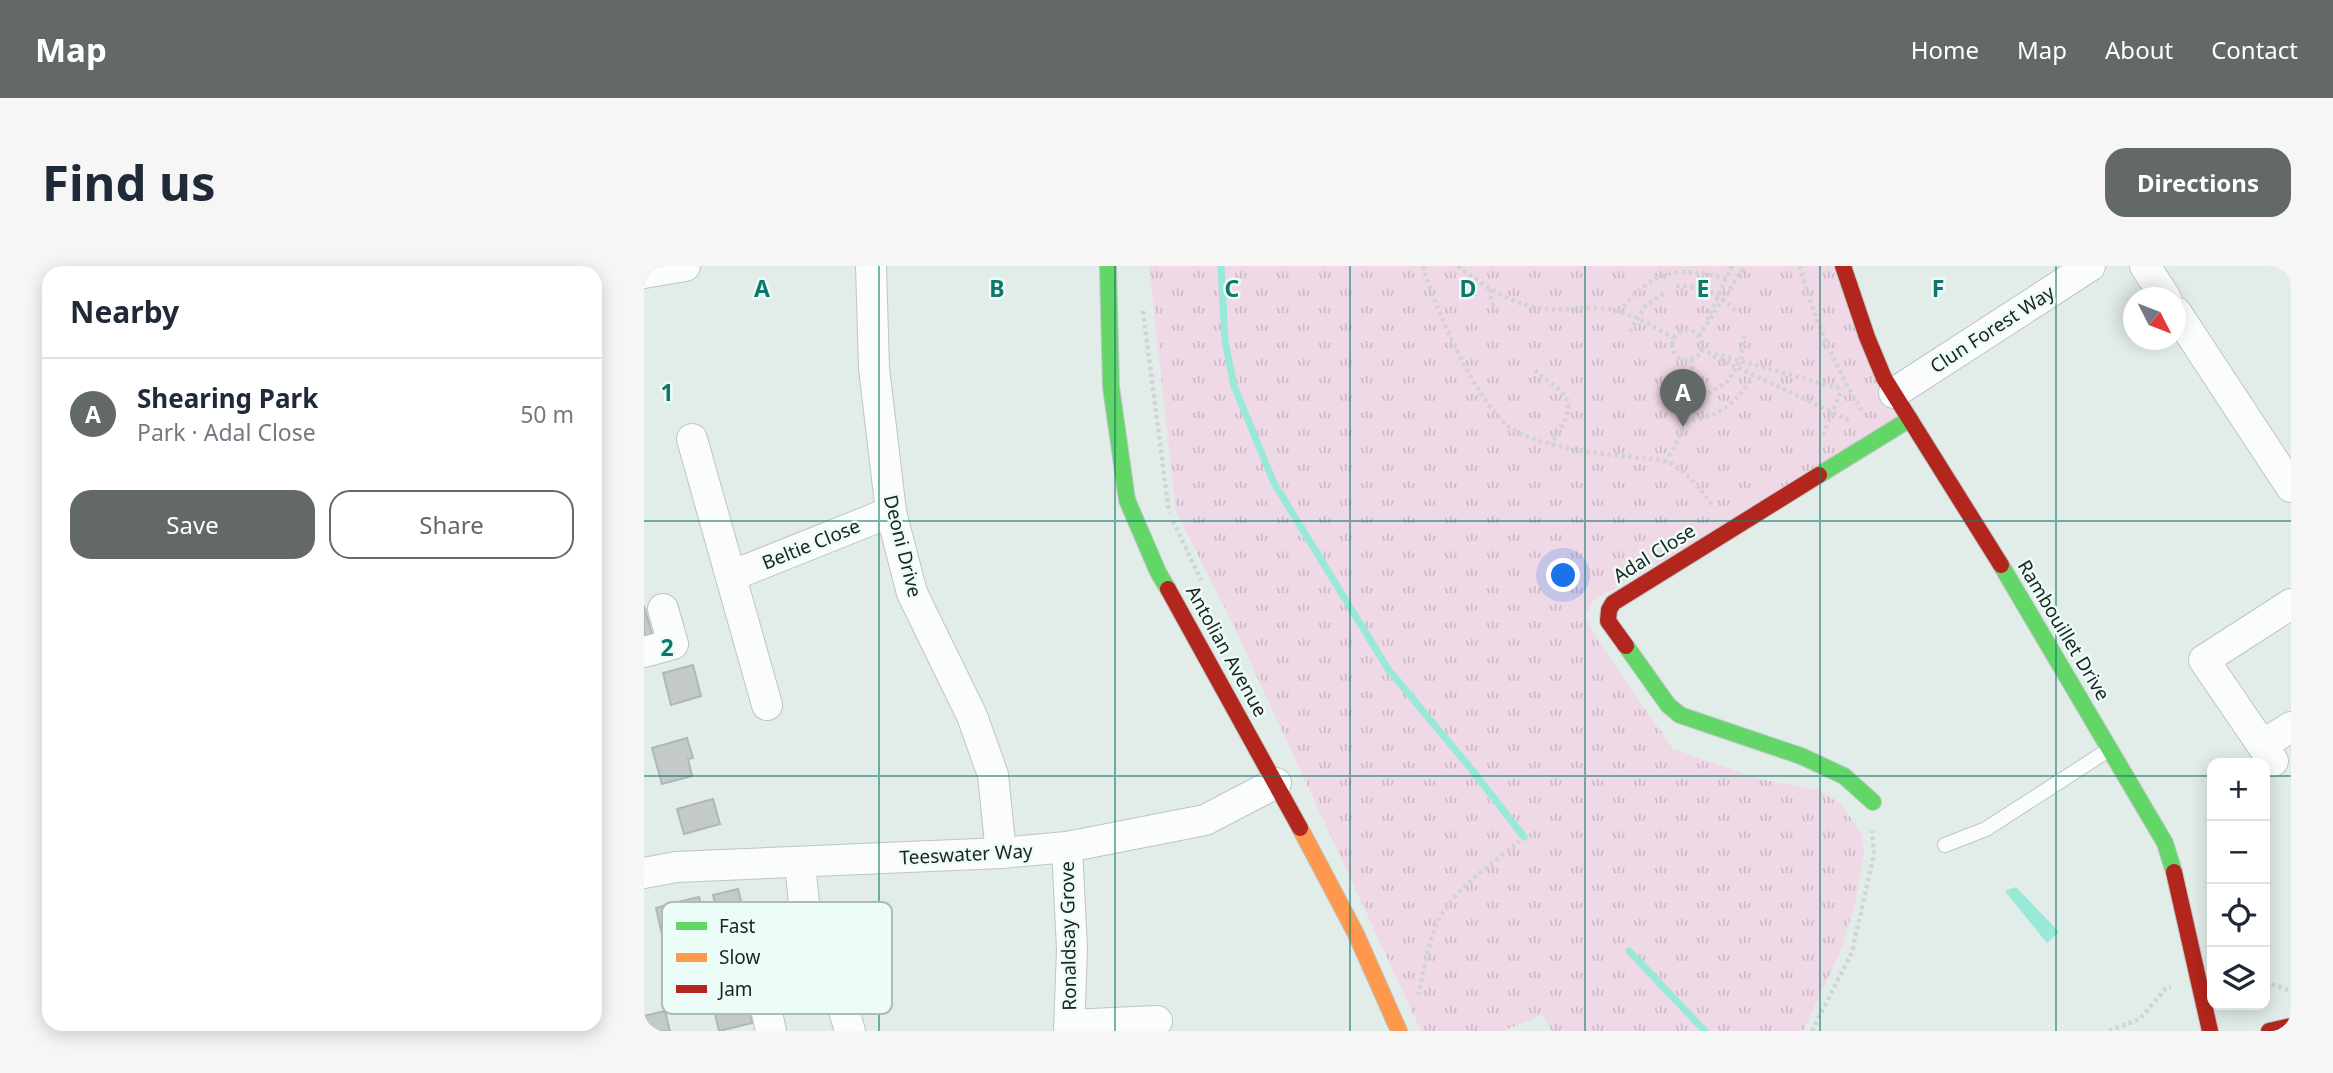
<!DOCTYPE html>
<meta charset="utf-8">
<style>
body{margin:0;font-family:"Noto Sans",sans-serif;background:#f6f6f7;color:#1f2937}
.controls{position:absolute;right:21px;bottom:21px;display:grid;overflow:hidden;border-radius:14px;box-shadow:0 4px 18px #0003}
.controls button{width:63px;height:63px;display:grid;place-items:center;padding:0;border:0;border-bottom:2px solid #e0e1e3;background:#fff;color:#1f2937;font:35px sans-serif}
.compass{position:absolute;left:1479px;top:21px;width:63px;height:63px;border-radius:50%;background:#fff;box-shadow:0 4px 18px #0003;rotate:132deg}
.you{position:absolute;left:920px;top:310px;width:24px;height:24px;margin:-18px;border:5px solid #fff;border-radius:50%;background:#1a73e8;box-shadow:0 0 0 10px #1a73e833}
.badge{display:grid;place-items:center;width:46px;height:46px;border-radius:50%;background:#626967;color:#fff;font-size:23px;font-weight:700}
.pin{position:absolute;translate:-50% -58px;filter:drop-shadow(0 2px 4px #0008)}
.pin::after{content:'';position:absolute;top:37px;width:24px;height:21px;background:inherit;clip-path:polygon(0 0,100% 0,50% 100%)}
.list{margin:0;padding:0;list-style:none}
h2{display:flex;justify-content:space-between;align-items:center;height:91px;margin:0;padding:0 28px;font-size:30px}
h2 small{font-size:23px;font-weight:400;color:#747a83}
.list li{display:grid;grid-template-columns:46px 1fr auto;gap:21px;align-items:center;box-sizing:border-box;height:112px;padding:0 28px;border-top:2px solid #e0e1e3}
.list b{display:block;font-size:26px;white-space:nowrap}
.list p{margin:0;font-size:23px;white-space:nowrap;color:#747a83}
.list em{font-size:23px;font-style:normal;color:#747a83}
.actions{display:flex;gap:14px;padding:21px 28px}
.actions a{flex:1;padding:16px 0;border:2px solid #626967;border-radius:21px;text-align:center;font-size:24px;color:#626967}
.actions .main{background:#626967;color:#fff}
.icon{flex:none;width:38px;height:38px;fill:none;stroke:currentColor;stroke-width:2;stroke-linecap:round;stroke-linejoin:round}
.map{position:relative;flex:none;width:1647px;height:765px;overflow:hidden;border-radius:21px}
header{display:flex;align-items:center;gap:42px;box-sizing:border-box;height:98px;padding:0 35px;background:#626967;color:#fff}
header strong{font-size:33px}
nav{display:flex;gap:38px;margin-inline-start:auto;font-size:24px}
.intro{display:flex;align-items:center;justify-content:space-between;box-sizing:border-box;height:168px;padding:0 42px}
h1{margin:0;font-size:49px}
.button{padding:18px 32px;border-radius:21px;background:#626967;color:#fff;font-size:24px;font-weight:700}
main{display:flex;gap:42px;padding:0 42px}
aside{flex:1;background:#fff;border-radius:21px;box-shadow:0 4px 18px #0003}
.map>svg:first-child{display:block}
.park{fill:url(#park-tufts)}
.water{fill:#98e9d7}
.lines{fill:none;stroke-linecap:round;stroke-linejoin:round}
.stream{stroke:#98e9d7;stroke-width:7}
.building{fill:#c3cac9;stroke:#b0b8b6;stroke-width:2}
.lane-casing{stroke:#bec6c4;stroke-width:16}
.street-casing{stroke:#bec6c4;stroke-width:32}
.fast-casing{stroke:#bec6c4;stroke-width:18}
.slow-casing{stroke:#bec6c4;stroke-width:18}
.jam-casing{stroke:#bec6c4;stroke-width:18}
.path{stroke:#d2d4d4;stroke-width:4.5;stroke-dasharray:3.5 3.5;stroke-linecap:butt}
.lane{stroke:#fbfcfc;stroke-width:14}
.street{stroke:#fbfcfc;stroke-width:30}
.fast{stroke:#63d668;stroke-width:16}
.slow{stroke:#ff974d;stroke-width:16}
.jam{stroke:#b3261e;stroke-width:16}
.grid{fill:none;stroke:#0f766e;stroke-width:2;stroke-opacity:0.55}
.labels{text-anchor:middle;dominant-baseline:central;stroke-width:5;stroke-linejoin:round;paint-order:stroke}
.street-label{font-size:19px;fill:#1d2321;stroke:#ecfdf8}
.key{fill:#ecfdf8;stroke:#aebcb8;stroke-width:2}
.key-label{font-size:19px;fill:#1d2321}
.grid-label{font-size:23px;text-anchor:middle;font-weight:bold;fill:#0f766e;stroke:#ecfdf8;stroke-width:5;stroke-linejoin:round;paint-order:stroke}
</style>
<header>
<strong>Map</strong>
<nav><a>Home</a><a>Map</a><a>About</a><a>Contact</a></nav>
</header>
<div class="intro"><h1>Find us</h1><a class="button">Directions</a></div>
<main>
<aside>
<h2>Nearby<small></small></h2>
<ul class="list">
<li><span class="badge">A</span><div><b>Shearing Park</b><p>Park · Adal Close</p></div><em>50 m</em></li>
</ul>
<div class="actions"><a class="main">Save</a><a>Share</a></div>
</aside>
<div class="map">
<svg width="1647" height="765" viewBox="0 0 1647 765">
<defs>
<pattern id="park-tufts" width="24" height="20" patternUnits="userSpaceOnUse" patternTransform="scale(1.75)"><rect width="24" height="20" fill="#f0d9e7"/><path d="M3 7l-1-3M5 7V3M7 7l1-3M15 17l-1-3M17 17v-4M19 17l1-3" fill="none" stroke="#cdbac6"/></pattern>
</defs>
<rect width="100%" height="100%" fill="#e2ece9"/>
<path class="park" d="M505 0H1199L1266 153 948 335 942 350 948 366 1029 483 1116 513 1174 524 1197 538 1218 568 1220 588 1211 637 1198 682 1159 765H908L898 749 859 765H777L584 348 532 246Z"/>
<path class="water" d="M1372 621 1415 666 1403 677 1361 625Z"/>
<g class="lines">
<path class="stream" d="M577 0 581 75 590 120 630 217 744 403 828 504 880 571
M985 685 1061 765"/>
</g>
<path class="building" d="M0 340 8 368 0 370Z
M49 399 57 430 27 439 19 407Z
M43 472 49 492 44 493 48 510 18 518 8 482Z
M69 533 76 558 40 568 33 543Z
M94 623 103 660 78 666 69 629Z
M55 631 63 662 41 667 34 636Z
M34 636 41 667 19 673 12 642Z
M102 732 108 757 75 765 69 740Z
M21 745 26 765H2L0 750Z"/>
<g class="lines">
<g class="lane-casing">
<path id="lane" d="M1301 579 1342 563 1466 483"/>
</g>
<g class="street-casing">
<path id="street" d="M227 0 230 102 247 246 268 327 328 450 349 509 357 587
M1501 0 1522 32
M0 7 41 0
M1532 46 1647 221
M1250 127 1446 0
M48 173 123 439
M87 310 247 246
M0 386 29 378 19 343
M1618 479 1647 461
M1629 495 1560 394 1647 338
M423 581 428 683 425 765
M156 597 162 658 191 714 206 765
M0 607 32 601 357 587 423 581 561 554 632 517
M117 720 127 765
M425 759 513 755"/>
</g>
<g class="fast-casing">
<path id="fast" d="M464 0 467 121 483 234 514 306 524 323
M1175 209 1266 153
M1357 299 1521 577 1530 606
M982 380 1024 439 1036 449 1157 490 1200 510 1229 536"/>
</g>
<g class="slow-casing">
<path id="slow" d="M656 562 712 668 755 765"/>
</g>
<g class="jam-casing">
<path id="jam" d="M1199 0 1223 71 1240 112 1357 299
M524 323 656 562
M982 380 964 355 965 344 969 337 1175 209
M1530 606 1566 765
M1625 765 1647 760"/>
</g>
<path class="path" d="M779 0C790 40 835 146 872 165 906 183 948 186 986 191 999 193 1016 192 1028 198 1045 207 1057 225 1069 240
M814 0C839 20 869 39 901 43 919 45 937 41 955 42 983 44 1007 59 1030 72
M1156 0C1167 47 1194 107 1220 148
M1032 20C1061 21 1073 26 1094 47
M847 23V35L852 45
M499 45 525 247
M975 46C1009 4 1029 0 1082 12
M1063 54 1088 0
M1028 79a15 15 0 1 1 30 0a15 15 0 1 1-30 0Z
M986 66 1001 40 1023 25
M1055 70 1101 0
M1057 84 1198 123
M1069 90 1207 155
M891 104C899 113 909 117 918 126 933 141 916 164 907 178
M1023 132 1047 133 1060 130 1082 117 1097 95 1100 70
M1041 155C1073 153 1093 137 1109 110
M1179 169 1198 123
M1021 196C1040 166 1054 130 1047 94
M529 255 557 314
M1621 716 1647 725
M774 729C779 708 783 685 790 665 804 626 845 601 875 575
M1168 765 1208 686 1230 588 1228 565
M1465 765 1496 753 1522 722 1527 721"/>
<use href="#lane" class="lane"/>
<use href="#street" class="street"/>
<use href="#fast" class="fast"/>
<use href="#slow" class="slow"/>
<use href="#jam" class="jam"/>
</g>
<path class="grid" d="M235 0V765M471 0V765M706 0V765M941 0V765M1176 0V765M1412 0V765M0 255H1647M0 510H1568M1621 510H1647"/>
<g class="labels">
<g class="street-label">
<text transform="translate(1348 63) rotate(-33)">Clun Forest Way</text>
<text transform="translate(167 278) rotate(-22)">Beltie Close</text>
<text transform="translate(259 280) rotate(76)">Deoni Drive</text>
<text transform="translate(1010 287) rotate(-32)">Adal Close</text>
<text transform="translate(1420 364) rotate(59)">Rambouillet Drive</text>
<text transform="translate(583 385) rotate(61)">Antolian Avenue</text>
<text transform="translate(322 588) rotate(-3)">Teeswater Way</text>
<text transform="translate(424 670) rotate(-91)">Ronaldsay Grove</text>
</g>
</g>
<rect x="18" y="636" width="230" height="112" rx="10" class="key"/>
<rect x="32" y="656" width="31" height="8" fill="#63d668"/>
<rect x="32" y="687" width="31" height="9" fill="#ff974d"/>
<rect x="32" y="719" width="31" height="8" fill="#b3261e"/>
<g class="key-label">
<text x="75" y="667">Fast</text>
<text x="75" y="698">Slow</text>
<text x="75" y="730">Jam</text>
</g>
<g class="grid-label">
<text x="118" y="31">A</text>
<text x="353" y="31">B</text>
<text x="588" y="31">C</text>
<text x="824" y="31">D</text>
<text x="1059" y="31">E</text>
<text x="1294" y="31">F</text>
<text x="23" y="135">1</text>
<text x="23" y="390">2</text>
</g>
</svg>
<div class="controls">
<button>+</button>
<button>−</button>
<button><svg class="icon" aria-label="locate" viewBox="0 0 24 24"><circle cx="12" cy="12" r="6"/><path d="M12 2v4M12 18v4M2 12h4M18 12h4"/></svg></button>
<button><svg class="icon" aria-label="layers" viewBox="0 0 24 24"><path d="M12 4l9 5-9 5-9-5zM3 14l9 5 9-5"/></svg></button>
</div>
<svg class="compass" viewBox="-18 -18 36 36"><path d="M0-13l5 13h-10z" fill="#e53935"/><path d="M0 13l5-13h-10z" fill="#747a83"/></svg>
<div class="you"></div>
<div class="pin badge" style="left:1039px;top:161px">A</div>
</div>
</main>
